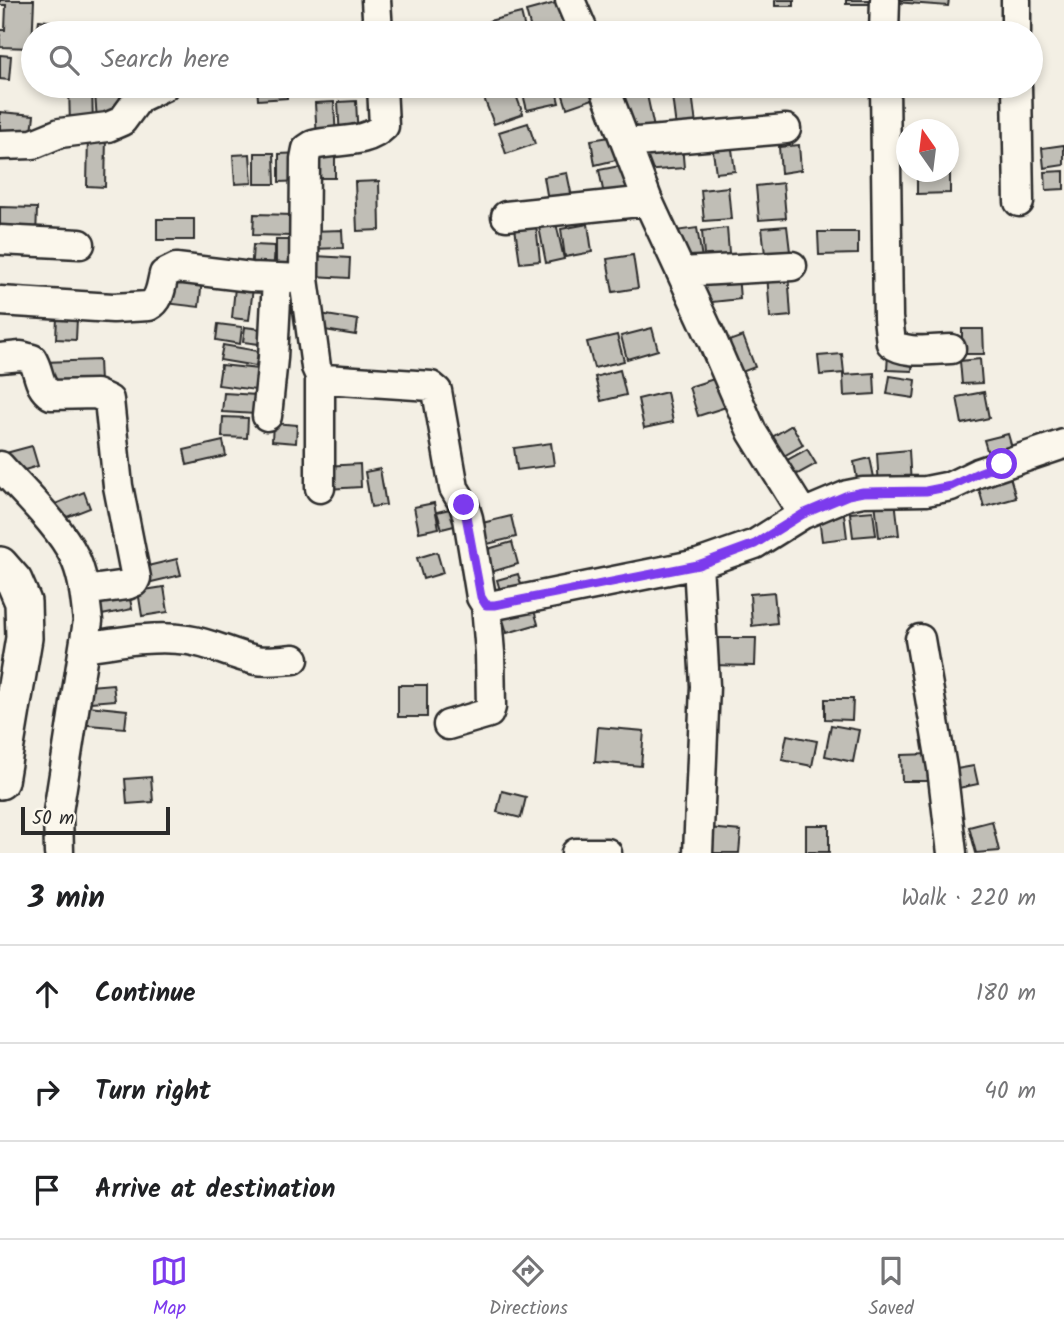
<!DOCTYPE html>
<meta charset="utf-8">
<style>
body{margin:0;font-family:Kalam,sans-serif;background:#f2f2f2;color:#202124}
.compass{position:absolute;left:896px;top:119px;width:63px;height:63px;border-radius:50%;background:#fff;box-shadow:0 4px 10px #0003;rotate:346deg}
.scale{position:absolute;left:21px;bottom:18px;width:149px;box-sizing:border-box;padding-left:7px;border:4px solid #2b2b2b;border-top:0;font-size:19px;line-height:24px;white-space:nowrap;color:#2b2b2b;-webkit-text-stroke:5px #fbf7ec;paint-order:stroke}
.stop{position:absolute;width:21px;height:21px;margin:-16px;border:5px solid #7c3aed;border-radius:50%;background:#fff}
.stop.end{background:#7c3aed;border-color:#fff;box-shadow:0 2px 7px #0008}
.list{margin:0;padding:0;list-style:none}
h2{display:flex;justify-content:space-between;align-items:center;height:91px;margin:0;padding:0 28px;font-size:30px}
h2 small{font-size:23px;font-weight:400;color:#757577}
.list li{display:grid;grid-template-columns:46px 1fr auto;gap:21px;align-items:center;box-sizing:border-box;height:98px;padding:0 28px;border-top:2px solid #e0e0e0}
.list b{display:block;font-size:26px;white-space:nowrap}
.list em{font-size:23px;font-style:normal;color:#757577}
.icon{flex:none;width:38px;height:38px;fill:none;stroke:currentColor;stroke-width:2;stroke-linecap:round;stroke-linejoin:round}
.map{position:relative;flex:none;width:1064px;height:853px;overflow:hidden}
.search{position:absolute;background:#fff;box-shadow:0 4px 10px #0003;left:21px;right:21px;top:21px;height:77px;display:flex;align-items:center;gap:18px;box-sizing:border-box;padding:0 24px;border-radius:38px;color:#757577;font-size:26px}
.sheet{height:385px;background:#fff}
nav{display:flex;justify-content:space-around;align-items:center;box-sizing:border-box;height:98px;border-top:2px solid #e0e0e0;background:#fff;font-size:19px;color:#757577}
nav a{display:grid;justify-items:center;gap:4px}
nav .on{color:#7c3aed}
.map>svg:first-child{display:block}
.building{fill:#c0beb6;stroke:#2b2b2b;stroke-width:2}
.lines{fill:none;stroke-linecap:round;stroke-linejoin:round}
.minor-casing{stroke:#2b2b2b;stroke-width:33}
.major-casing{stroke:#2b2b2b;stroke-width:40}
.minor{stroke:#fbf7ec;stroke-width:28}
.major{stroke:#fbf7ec;stroke-width:35}
.route{stroke:#7c3aed;stroke-width:9}
</style>
<div class="map">
<svg width="1064" height="853" viewBox="0 0 1064 853">
<rect width="100%" height="100%" fill="#f3efe4"/>
<filter id="ink" filterUnits="userSpaceOnUse"><feTurbulence type="fractalNoise" baseFrequency=".0143" numOctaves="2"/><feDisplacementMap in="SourceGraphic" scale="14" xChannelSelector="R" yChannelSelector="G"/><feConvolveMatrix kernelMatrix="1 2 1 2 8 2 1 2 1" color-interpolation-filters="sRGB"/></filter>
<g filter="url(#ink)">
<path class="building" d="M0 0H34L32 48 0 47V30H5L6 5H0Z
M775 0H794V6H775Z
M846 0H883V4H846Z
M895 0H949L948 6 895 2Z
M559 2 566 26 532 33 526 11Z
M521 13 526 33H492L489 21Z
M39 20 64 23 63 33H37Z
M71 26 93 27V33H70Z
M0 55 11 56 9 80 0 79Z
M69 86H92L93 125 70 126Z
M96 86H121V89L96 90Z
M257 86H286L287 98 258 100Z
M339 86H359V94L340 95Z
M521 86H555L559 103 527 110Z
M560 86H592L596 98 567 108Z
M513 87 523 114 494 124 484 98Z
M646 90 654 128 629 133 622 95Z
M120 92 121 120 97 121 95 93Z
M692 93 697 133 677 135 672 96Z
M356 101 358 138 340 139 338 102Z
M334 102 336 139 317 140 315 103Z
M0 112 34 115 31 141 0 138Z
M528 123 535 144 506 154 499 132Z
M88 136H106L105 187 87 186Z
M616 136 620 159 595 165 591 140Z
M731 142 735 171 716 173 712 144Z
M682 144 684 168 642 171 640 147Z
M799 145 801 170 781 173 779 147Z
M1064 145V165L1044 168 1042 148Z
M255 153H274L275 184H255Z
M302 153 303 181 279 182V154Z
M309 153H335V178H309Z
M250 154 252 183 235 184 233 155Z
M630 164 637 199 606 205 599 170Z
M950 164V193L917 194V172H948Z
M1064 171V189L1046 190 1045 172Z
M567 173 573 202 549 206 544 177Z
M379 181 380 230 357 231 355 182Z
M783 183 786 218 759 220 756 186Z
M728 187 731 219 704 221 701 190Z
M0 207 37 208 36 238H0Z
M254 214 294 215 293 236 253 235Z
M157 219H194V240H157Z
M556 223 564 259 546 263 539 227Z
M588 224 592 252 565 257 561 229Z
M536 225 540 261 520 263 515 228Z
M787 226 791 260 766 263 762 228Z
M697 228 702 258 680 261 675 231Z
M727 228 730 265 705 268 702 231Z
M342 230 343 248 310 249V231Z
M818 232H858V254L819 255Z
M276 240H298V277H276Z
M253 245 275 246 273 274 251 273Z
M633 255 638 288 613 292 607 259Z
M315 256 350 258 349 278 314 276Z
M788 271 791 316 770 318 767 272Z
M738 274 740 299 703 303 701 278Z
M169 276 202 280 199 307 165 303Z
M235 287 253 288 249 320 232 318Z
M320 314 358 320 356 335 318 329Z
M57 317 77 318 76 340 56 339Z
M218 324 242 327 240 344 216 340Z
M245 327 269 330 267 345 243 342Z
M652 328 658 350 627 359 621 336Z
M962 329H983L984 354H962Z
M617 335 624 361 594 368 587 342Z
M743 336 755 367 734 375 723 343Z
M223 345 258 351 256 366 220 360Z
M842 354 844 373 820 375 818 356Z
M888 354 913 355 912 371 887 370Z
M980 359 982 383 962 384 960 361Z
M99 360 100 383 45 384 44 362Z
M221 365 258 369 255 390 218 385Z
M620 370 626 395 601 401 595 377Z
M874 373 875 394 844 396 843 375Z
M890 376 916 380 914 398 887 394Z
M717 378 726 407 698 416 689 387Z
M667 392 673 422 644 428 638 399Z
M984 392 989 418 962 424 957 397Z
M224 393 257 395 256 414 222 412Z
M223 417 248 418 247 438 222 437Z
M273 423 297 425 296 443 272 441Z
M792 425 803 445 775 461 764 442Z
M1008 434 1015 458 991 464 984 440Z
M223 441 226 456 187 465 184 450Z
M551 443 554 465 517 470 514 448Z
M32 446 38 466 11 474 6 453Z
M807 449 816 464 787 480 778 465Z
M909 450 911 486 879 488 877 453Z
M870 458 876 487 859 490 854 462Z
M360 464 361 487 327 489 325 466Z
M380 469 386 505 371 507 365 472Z
M1009 473 1016 498 984 507 977 482Z
M84 492 90 508 54 522 48 507Z
M895 500 899 535 879 537 875 502Z
M434 503 439 528 419 532 414 507Z
M843 506 847 538 822 541 818 510Z
M458 507 462 524 442 529 437 512Z
M873 511 876 535 853 537 850 513Z
M511 516 516 537 479 546 474 525Z
M512 542 518 564 488 573 481 551Z
M437 552 443 573 423 579 417 558Z
M177 559 181 575 143 584 139 568Z
M518 574 523 591 502 597 497 580Z
M164 587 168 612 142 616 138 591Z
M774 592 777 623 752 626 750 594Z
M129 594 132 609 92 617 90 601Z
M533 607 538 624 507 633 502 616Z
M709 638H756L755 666 709 665Z
M113 684 115 700 78 703 77 687Z
M398 685H427V717H398Z
M825 699H853L852 720 825 719Z
M78 705 127 710 125 728 76 724Z
M831 725 859 730 853 762 825 756Z
M598 727 644 731 641 766 595 762Z
M787 735 817 741 812 766 782 760Z
M931 754V781H902L901 755Z
M974 766 978 784 949 790 945 771Z
M151 777 153 802 127 804 125 779Z
M502 791 526 797 521 818 497 812Z
M992 821 999 851 976 853 969 827Z
M806 825H829V852H806Z
M708 828 741 831 739 853H706Z"/>
<g class="lines">
<g class="minor-casing">
<path id="minor" d="M376 0 378 33
M570 0 584 33
M1016 0V33
M884 33 885 0
M382 86 384 126C366 144 338 139 313 145L307 149 305 159 304 279 316 367 320 376 325 379 431 386 437 391 454 488 464 505 468 518 481 597 486 605H495L698 564 755 544 803 514
M604 86 648 201 711 337 752 432 803 514 848 495 863 492 926 491 951 486 978 473 1064 444
M885 86 888 318 891 343C905 355 933 349 951 349
M1017 86 1019 202
M626 143 786 129
M0 145 33 144 60 133 108 127 122 121 139 98 164 86
M506 216 648 201
M0 240 80 244
M681 272 792 266
M0 301 113 308 149 306C161 300 161 285 164 274L176 268 251 277 304 279
M0 358 21 356 32 359C40 372 37 386 51 395L96 394 109 400 118 486 136 578 134 582 127 585 84 591
M320 376V488
M267 416 273 358 277 279
M0 466C22 491 60 526 74 556 84 576 85 599 88 621L58 812 59 853
M920 639 942 768 952 853
M84 647C118 642 154 635 188 640 211 643 232 655 256 660 268 662 281 660 294 659
M448 725 489 713 491 707 490 653 486 605
M576 853H607
M698 853 705 686 698 564"/>
</g>
<g class="major-casing">
<path id="major" d="M0 565 14 581 23 602 24 638 0 781"/>
</g>
<use href="#minor" class="minor"/>
<use href="#major" class="major"/>
</g>
</g>
<g class="lines" filter="url(#ink)">
<path class="route" d="M464 505 481 597 486 605H495L698 565 755 544 803 514 848 495 863 492 926 491 951 486 978 473 1002 464"/>
</g>
</svg>
<svg class="compass" viewBox="-18 -18 36 36"><path d="M0-13l5 13h-10z" fill="#e53935"/><path d="M0 13l5-13h-10z" fill="#757577"/></svg>
<div class="scale">50 m</div>
<div class="stop" style="left:1002px;top:464px"></div>
<div class="stop end" style="left:464px;top:505px"></div>
<div class="search"><svg class="icon" aria-label="search" viewBox="0 0 24 24"><circle cx="10" cy="10" r="6"/><path d="M15 15l6 6"/></svg>Search here</div>
</div>
<section class="sheet">
<h2>3 min<small>Walk · 220 m</small></h2>
<ul class="list">
<li><svg class="icon" aria-label="ahead" viewBox="0 0 24 24"><path d="M12 20V5M6 11l6-6 6 6"/></svg><div><b>Continue</b></div><em>180 m</em></li>
<li><svg class="icon" aria-label="right" viewBox="0 0 24 24"><path d="M7 20v-9h11M14 6l5 5-5 5"/></svg><div><b>Turn right</b></div><em>40 m</em></li>
<li><svg class="icon" aria-label="arrive" viewBox="0 0 24 24"><path d="M6 21V4h12l-3 4 3 4H6"/></svg><div><b>Arrive at destination</b></div></li>
</ul>
</section>
<nav>
<a class="on"><svg class="icon" aria-label="map" viewBox="0 0 24 24"><path d="M3 6l6-2 6 2 6-2v14l-6 2-6-2-6 2zM9 4v14M15 6v14"/></svg>Map</a>
<a><svg class="icon" aria-label="directions" viewBox="0 0 24 24"><path d="M12 3l9 9-9 9-9-9zM9 14v-3h6M13 9l2 2-2 2"/></svg>Directions</a>
<a><svg class="icon" aria-label="saved" viewBox="0 0 24 24"><path d="M7 4h10v16l-5-4-5 4z"/></svg>Saved</a>
</nav>
